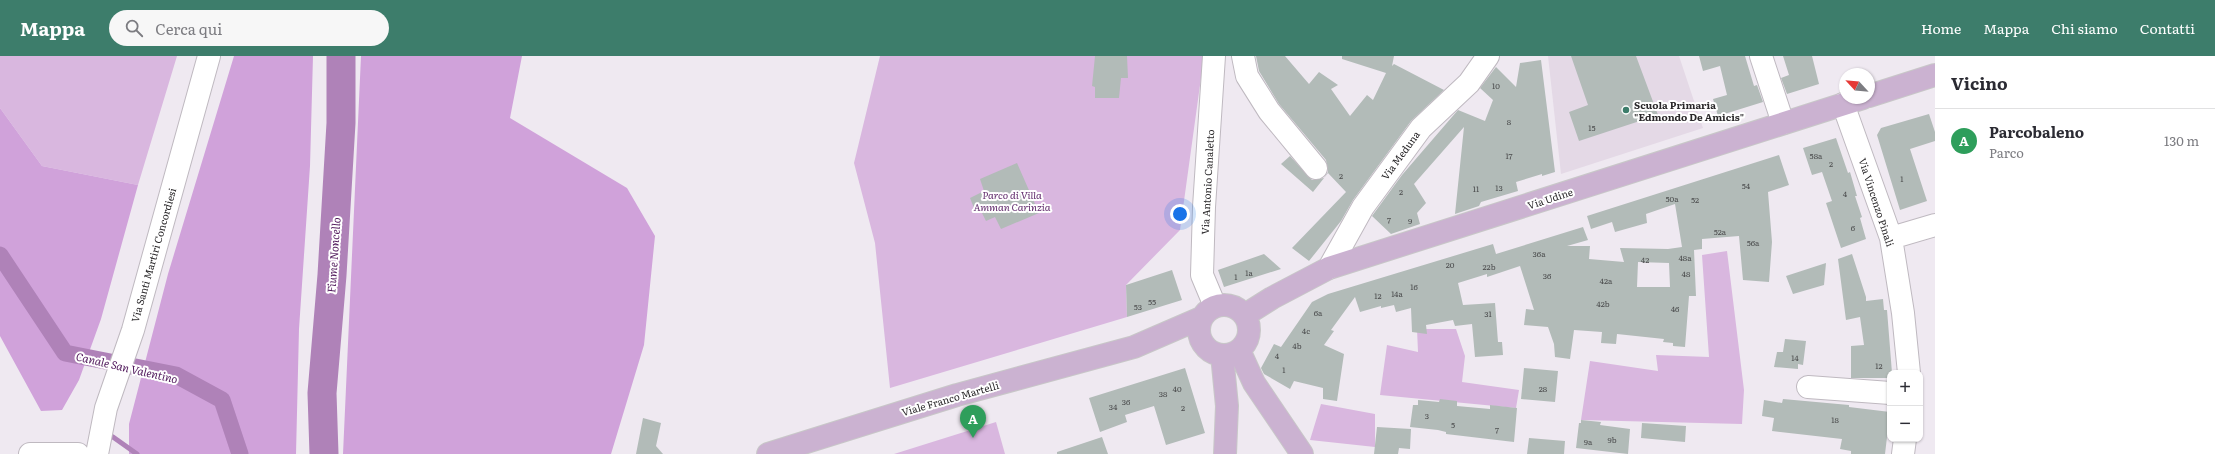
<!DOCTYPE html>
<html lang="it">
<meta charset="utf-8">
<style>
body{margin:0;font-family:Literata,serif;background:#f7f7f7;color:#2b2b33}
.controls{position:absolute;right:12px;bottom:12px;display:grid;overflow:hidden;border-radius:8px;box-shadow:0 1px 3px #0004}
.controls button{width:36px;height:36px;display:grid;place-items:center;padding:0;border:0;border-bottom:1px solid #e1e1e2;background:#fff;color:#2b2b33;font:20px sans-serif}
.compass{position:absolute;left:1839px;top:12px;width:36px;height:36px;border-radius:50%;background:#fff;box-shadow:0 1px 3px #0004;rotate:296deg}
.you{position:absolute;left:1180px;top:158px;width:14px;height:14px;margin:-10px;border:3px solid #fff;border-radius:50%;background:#1a73e8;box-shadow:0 0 0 6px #1a73e833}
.badge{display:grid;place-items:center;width:26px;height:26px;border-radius:50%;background:#3d7d6b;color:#fff;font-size:13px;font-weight:700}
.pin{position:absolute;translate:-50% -33px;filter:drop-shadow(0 1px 2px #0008)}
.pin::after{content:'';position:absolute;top:21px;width:14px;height:12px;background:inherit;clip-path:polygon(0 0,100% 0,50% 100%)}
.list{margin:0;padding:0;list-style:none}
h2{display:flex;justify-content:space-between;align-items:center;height:52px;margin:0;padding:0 16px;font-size:17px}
h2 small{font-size:13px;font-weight:400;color:#7c7c81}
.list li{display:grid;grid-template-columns:26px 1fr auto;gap:12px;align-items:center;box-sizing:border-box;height:64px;padding:0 16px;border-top:1px solid #e1e1e2}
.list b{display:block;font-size:15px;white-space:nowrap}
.list p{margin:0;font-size:13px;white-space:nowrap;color:#7c7c81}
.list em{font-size:13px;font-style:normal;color:#7c7c81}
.icon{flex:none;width:22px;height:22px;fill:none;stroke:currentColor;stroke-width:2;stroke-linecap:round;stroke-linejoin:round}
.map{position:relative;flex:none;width:1935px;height:398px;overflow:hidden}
header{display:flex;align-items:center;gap:24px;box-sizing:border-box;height:56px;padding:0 20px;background:#3d7d6b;color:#fff}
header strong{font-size:19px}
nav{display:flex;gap:22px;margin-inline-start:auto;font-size:14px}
.search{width:280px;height:36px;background:#f7f7f7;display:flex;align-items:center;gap:10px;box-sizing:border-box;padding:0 14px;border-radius:22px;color:#7c7c81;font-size:15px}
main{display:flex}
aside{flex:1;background:#fff}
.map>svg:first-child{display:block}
.built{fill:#e4d9e6}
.green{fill:#d9b7df}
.forest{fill:#d0a2da}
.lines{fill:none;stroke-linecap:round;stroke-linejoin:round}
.stream{stroke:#af82b8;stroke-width:5}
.canal{stroke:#af82b8;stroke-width:17}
.river{stroke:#af82b8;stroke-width:29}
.building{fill:#b2bbb8;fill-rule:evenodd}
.minor-casing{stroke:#bfb9c0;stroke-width:24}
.major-casing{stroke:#c8c7c8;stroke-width:24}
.minor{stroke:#fff;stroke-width:22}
.major{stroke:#cbb2d1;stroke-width:22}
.poi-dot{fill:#3d7d6b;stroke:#fff;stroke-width:1.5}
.labels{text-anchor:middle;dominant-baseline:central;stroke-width:4;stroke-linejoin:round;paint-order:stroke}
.number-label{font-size:8px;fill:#4c4d4e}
.poi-label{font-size:10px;font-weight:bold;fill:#2a282a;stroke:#fff;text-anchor:start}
.street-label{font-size:10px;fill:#2a282a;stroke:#fff}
.park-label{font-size:10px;font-style:italic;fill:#60296b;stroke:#fff}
.water-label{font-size:11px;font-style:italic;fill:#50185b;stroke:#fff}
</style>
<header>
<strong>Mappa</strong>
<div class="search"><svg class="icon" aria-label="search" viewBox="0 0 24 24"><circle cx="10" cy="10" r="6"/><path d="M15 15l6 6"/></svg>Cerca qui</div>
<nav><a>Home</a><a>Mappa</a><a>Chi siamo</a><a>Contatti</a></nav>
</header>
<main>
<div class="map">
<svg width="1935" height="398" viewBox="0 0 1935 398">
<rect width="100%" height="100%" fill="#efe9f1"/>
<path class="built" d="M1548 0H1679L1703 72 1561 118Z"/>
<path class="green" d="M0 0H177L138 129 42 110 0 52Z
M880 0H1204L1180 174 1126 229 1127 261 890 332 875 187 854 107Z
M1727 195 1744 334 1742 368 1581 364 1590 305 1658 315 1656 299 1709 301 1702 199Z
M1417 273H1456L1465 300 1462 326 1519 334 1516 352 1380 339 1387 289 1418 296Z
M1321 348 1375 358V391L1310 384Z
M996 366 1005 398H894Z"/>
<path class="forest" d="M234 0H313L310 110 299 273 296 398H129V368L168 218Z
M361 0H522L510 62 627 132 655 180 644 289 611 398H343Z
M0 52 42 110 138 129 101 263 79 324 62 354 41 355 0 280Z"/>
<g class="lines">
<path class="stream" d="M113 381 137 398"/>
<path class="canal" d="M0 199 65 297 176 319 222 344 240 398"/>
<path class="river" d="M324 398 322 337 332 219 341 67V0"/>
</g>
<path class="building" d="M1095 0H1127L1128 22H1121L1119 42H1095V31L1092 30Z
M1256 0H1285L1309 28 1319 16 1338 29 1331 33 1350 60 1367 39 1373 44 1386 17 1342 3V0H1394L1392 10 1394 8 1444 34 1411 65 1353 144 1341 165 1309 205 1292 192 1346 136 1328 117 1313 136 1281 108 1290 100 1312 124 1324 122 1328 116 1326 104 1279 48 1259 15Z
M1571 0H1636L1658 59 1579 85 1569 56 1588 49Z
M1699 0H1745L1754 30 1757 29 1763 46 1718 60 1713 43 1727 39 1720 10 1703 15Z
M1783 0H1812L1819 28 1787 38 1781 22 1789 19Z
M1541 4 1555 116 1542 120V118L1516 126 1518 135 1481 146 1479 150 1455 158 1464 71 1414 128 1426 147 1417 157 1420 168 1391 178 1372 160 1402 119 1458 54 1485 65 1493 44 1480 32 1496 11 1516 31 1520 7Z
M1929 58 1935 76V85L1910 93 1927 145 1900 154 1877 79 1881 72Z
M1836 82 1848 117 1850 116 1857 140H1855L1862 161 1860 162 1866 183 1841 192 1826 147 1832 145 1822 116 1812 119 1803 92Z
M1779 99 1789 129 1768 136 1772 186 1769 226 1743 224 1739 180 1702 183V193L1694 194 1696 240H1689L1685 291 1673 290V287L1663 286 1664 283 1617 278 1616 288 1601 287 1602 276 1574 274 1570 303 1555 301 1554 288 1548 271 1524 269 1526 253 1534 254 1520 210 1487 221V218L1458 227 1463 249 1495 247 1498 286H1502L1503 299 1475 301 1472 268 1455 270 1453 264 1426 269 1427 278 1412 276 1411 252 1396 256 1394 249 1381 252V250L1360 256 1355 241 1331 274 1334 275 1324 289 1344 298 1337 345 1323 343V332L1294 325 1290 333 1264 318 1261 312 1274 288 1281 291 1312 246 1328 238 1493 188 1496 198 1583 171 1588 184 1567 190H1590L1589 203 1624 206 1620 192 1668 193 1682 191 1675 148 1646 158 1647 167 1615 176 1612 166 1591 173 1587 160ZM1638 206 1669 207 1670 231H1637Z
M1017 107 1039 157 1001 173 995 161 986 165 981 155 976 157 970 142 984 135 980 123Z
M1264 198 1281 213 1224 231 1218 214Z
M1852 198 1866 241V245L1883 243 1884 254H1887L1892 317 1890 322H1851V290L1864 289 1860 261 1846 264 1838 203Z
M1826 207 1824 229 1793 238 1786 220Z
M1172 214 1182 244 1127 261 1126 229Z
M1785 283 1806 285 1803 309 1798 308V313L1774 311 1777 296H1783Z
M1185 312 1205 377 1166 389 1154 350 1125 359 1127 366 1100 376 1089 342Z
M1524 312 1558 315 1555 346 1521 343Z
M1440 343 1457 345V350L1490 353V349L1517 352 1514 386 1446 378V376L1438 374 1410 371 1413 349H1418V344L1439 346Z
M1783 343 1849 349V351L1890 356 1885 398H1851V395L1840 393 1842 383 1772 375 1774 362 1762 360 1764 344 1782 347Z
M643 362 661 367 656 390 663 398H636Z
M1581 364 1601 366 1600 369 1630 373 1628 398 1576 392 1579 367H1581Z
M1642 367 1686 370 1685 386 1641 382Z
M1377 371 1411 373 1410 393 1399 392 1398 398H1374Z
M1102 381 1108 398H1057V396Z
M1529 382 1565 385 1564 398H1527Z"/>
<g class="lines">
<g class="minor-casing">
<path id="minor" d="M1214 0 1204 151 1202 219 1215 250
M1243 0 1247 20 1269 55 1316 112
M1761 0 1783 67
M1843 48 1891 182 1903 257 1909 317
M1891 182 1935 169
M1329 212 1363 151 1421 72 1469 27 1488 0
M1808 331 1890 337
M30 398H78
M97 398 106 352 133 274 209 0
M1903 398 1905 383"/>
</g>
<g class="major-casing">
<path id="major" d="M1869 40 1935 19
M1199 274a25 25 0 1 1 50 0a25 25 0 1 1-50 0Z
M1245 259 1272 242 1329 212 1863 42
M1239 294 1254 327 1302 398
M1222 299 1227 350 1225 398
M768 398 957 339 1134 291 1201 262"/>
</g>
<use href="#minor" class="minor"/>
<use href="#major" class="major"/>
</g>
<circle class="poi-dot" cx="1626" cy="54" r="4"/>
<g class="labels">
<g class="number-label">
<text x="1496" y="29">10</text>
<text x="1509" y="65">8</text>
<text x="1592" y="71">15</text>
<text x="1509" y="99">17</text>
<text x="1816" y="99">58a</text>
<text x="1831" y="107">2</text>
<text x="1341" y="119">2</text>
<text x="1902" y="122">1</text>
<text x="1746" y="129">54</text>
<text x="1499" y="131">13</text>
<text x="1476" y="132">11</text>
<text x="1401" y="135">2</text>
<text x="1845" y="137">4</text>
<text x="1672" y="142">50a</text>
<text x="1695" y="143">52</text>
<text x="1389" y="163">7</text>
<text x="1410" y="164">9</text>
<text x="1853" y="171">6</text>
<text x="1720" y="175">52a</text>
<text x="1753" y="186">56a</text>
<text x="1539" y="197">36a</text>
<text x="1685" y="201">48a</text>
<text x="1645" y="203">42</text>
<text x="1450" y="208">20</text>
<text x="1489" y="210">22b</text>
<text x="1249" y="216">1a</text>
<text x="1686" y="217">48</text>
<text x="1547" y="219">36</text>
<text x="1236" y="220">1</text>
<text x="1606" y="224">42a</text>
<text x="1414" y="230">16</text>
<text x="1397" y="237">14a</text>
<text x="1378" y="239">12</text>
<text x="1152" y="245">55</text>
<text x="1603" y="247">42b</text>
<text x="1138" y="250">53</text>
<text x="1675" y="252">46</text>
<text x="1318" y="256">6a</text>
<text x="1488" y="257">31</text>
<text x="1306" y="274">4c</text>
<text x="1297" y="289">4b</text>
<text x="1277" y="299">4</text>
<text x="1795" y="301">14</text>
<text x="1879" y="309">12</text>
<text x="1284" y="313">1</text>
<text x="1177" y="332">40</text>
<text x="1543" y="332">28</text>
<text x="1163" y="337">38</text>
<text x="1126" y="345">36</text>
<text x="1113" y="350">34</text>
<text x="1183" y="351">2</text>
<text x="1427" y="359">3</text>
<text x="1835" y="363">18</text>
<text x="1453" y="368">5</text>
<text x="1497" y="373">7</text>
<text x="1612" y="383">9b</text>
<text x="1588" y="385">9a</text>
</g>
<g class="poi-label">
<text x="1634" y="48">Scuola Primaria<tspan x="1634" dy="12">"Edmondo De Amicis"</tspan></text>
</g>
<g class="street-label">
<text transform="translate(1400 99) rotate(-54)">Via Meduna</text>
<text transform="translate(1207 126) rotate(-87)">Via Antonio Canaletto</text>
<text transform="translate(1550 142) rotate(-18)">Via Udine</text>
<text transform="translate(1877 146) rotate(72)">Via Vincenzo Pinali</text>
<text transform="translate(153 199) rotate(-74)">Via Santi Martiri Concordiesi</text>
<text transform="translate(950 342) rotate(-16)">Viale Franco Martelli</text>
</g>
<g class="park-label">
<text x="1012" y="138">Parco di Villa<tspan x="1012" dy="12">Amman Carinzia</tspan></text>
</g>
<g class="water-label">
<text transform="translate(333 199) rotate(-86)">Fiume Noncello</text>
<text transform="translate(127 311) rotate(13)">Canale San Valentino</text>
</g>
</g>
</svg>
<div class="controls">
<button>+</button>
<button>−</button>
</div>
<svg class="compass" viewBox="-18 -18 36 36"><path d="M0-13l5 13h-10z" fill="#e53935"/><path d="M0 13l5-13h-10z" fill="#7c7c81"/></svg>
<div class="you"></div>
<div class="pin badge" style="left:973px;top:382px;background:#2e9e5b">A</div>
</div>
<aside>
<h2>Vicino<small></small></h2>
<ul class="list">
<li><span class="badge" style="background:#2e9e5b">A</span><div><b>Parcobaleno</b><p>Parco</p></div><em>130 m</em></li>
</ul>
</aside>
</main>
